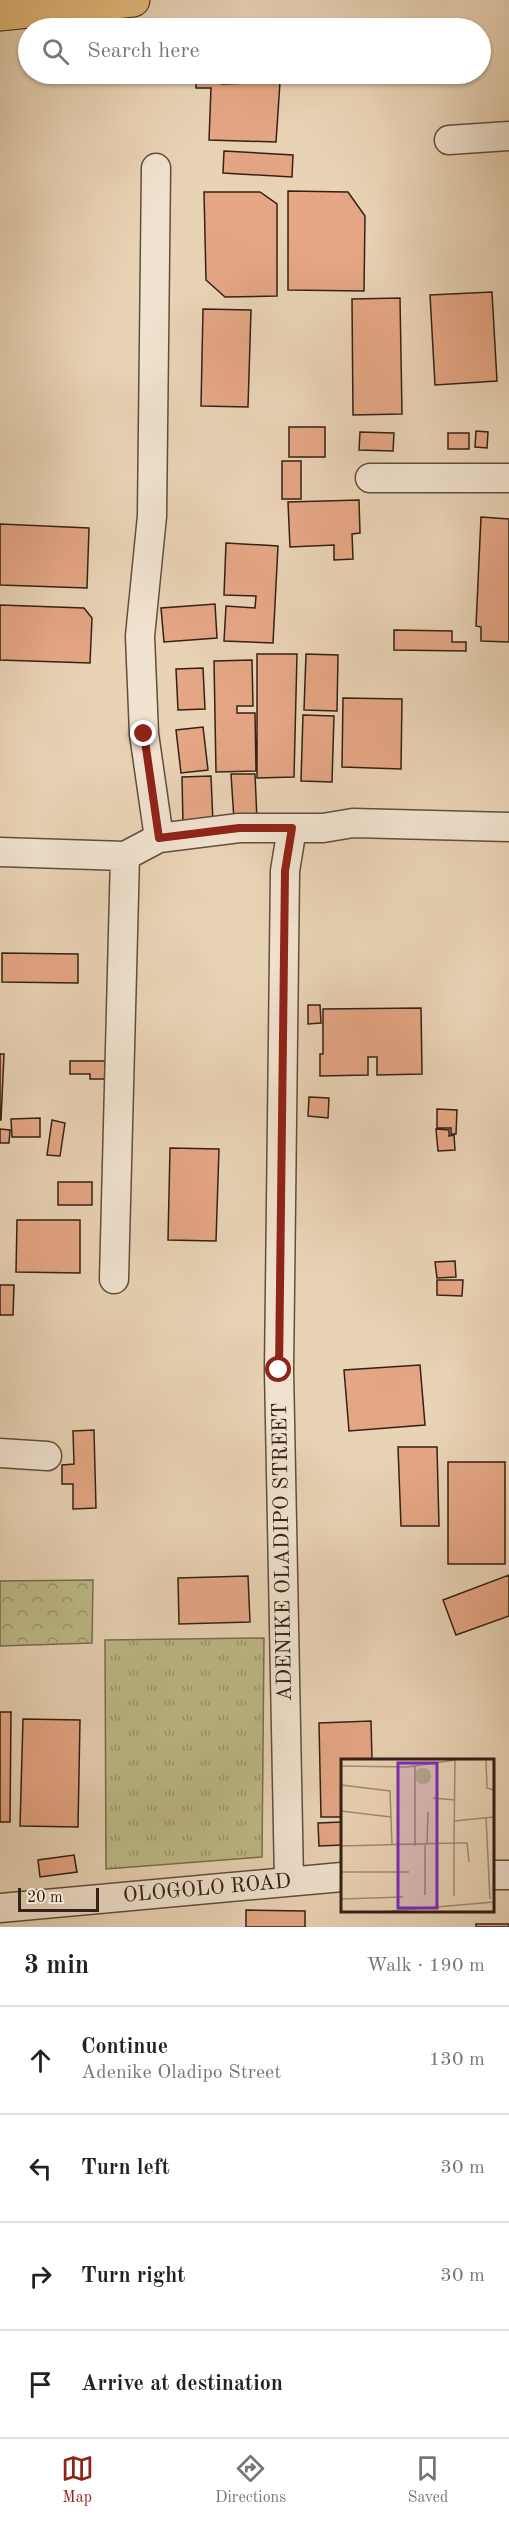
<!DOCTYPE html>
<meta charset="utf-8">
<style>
body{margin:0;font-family:"Old Standard TT",serif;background:#f2f2f2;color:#222}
.scale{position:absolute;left:18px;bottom:15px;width:81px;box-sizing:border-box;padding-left:6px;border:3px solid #342115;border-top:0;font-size:16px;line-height:21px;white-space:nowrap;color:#342115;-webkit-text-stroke:4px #f1e2cf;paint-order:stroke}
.stop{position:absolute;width:18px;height:18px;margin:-14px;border:4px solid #8f2418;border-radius:50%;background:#fff}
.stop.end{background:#8f2418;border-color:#fff;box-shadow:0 2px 6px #0008}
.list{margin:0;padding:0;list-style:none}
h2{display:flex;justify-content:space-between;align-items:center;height:78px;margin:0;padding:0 24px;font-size:26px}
h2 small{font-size:20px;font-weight:400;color:#767676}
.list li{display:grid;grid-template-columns:39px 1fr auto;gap:18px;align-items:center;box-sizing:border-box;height:108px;padding:0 24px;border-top:2px solid #e0e0e0}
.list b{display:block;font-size:22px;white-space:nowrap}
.list p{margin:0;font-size:20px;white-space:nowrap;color:#767676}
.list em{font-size:20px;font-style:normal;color:#767676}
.icon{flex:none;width:33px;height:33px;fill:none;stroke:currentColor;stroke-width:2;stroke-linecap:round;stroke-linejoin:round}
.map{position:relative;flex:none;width:509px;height:1927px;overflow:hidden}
.search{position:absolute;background:#fff;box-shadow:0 2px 4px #0004;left:18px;right:18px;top:18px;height:66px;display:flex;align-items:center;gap:15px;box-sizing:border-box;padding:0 21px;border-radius:33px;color:#767676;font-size:22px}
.sheet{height:510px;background:#fff}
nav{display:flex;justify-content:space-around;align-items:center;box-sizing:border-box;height:84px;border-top:2px solid #e0e0e0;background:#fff;font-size:16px;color:#767676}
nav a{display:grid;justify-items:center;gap:3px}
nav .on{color:#8f2418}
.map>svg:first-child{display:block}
.grass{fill:url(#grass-tufts);stroke:#796e4e;stroke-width:1.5}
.park{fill:url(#park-crowns);stroke:#796e4e;stroke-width:1.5}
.building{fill:#e5a685;stroke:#342115;stroke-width:1.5}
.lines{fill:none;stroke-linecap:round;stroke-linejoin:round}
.minor-casing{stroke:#614e3d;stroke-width:31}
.highway-casing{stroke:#342115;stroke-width:35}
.minor{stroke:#f1e2cf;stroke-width:28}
.highway{stroke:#e4ba7a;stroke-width:33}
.route{stroke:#8f2418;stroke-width:8}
.labels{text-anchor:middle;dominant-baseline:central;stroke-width:6;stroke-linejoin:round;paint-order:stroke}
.street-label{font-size:21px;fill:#342115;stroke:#f1e2cf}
.inset-road{fill:none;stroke:#a18c75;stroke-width:1.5}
.view{fill:#7b2cbf;fill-opacity:0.15;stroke:#7b2cbf;stroke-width:3}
.inset-edge{fill:none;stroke:#342115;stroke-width:3}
</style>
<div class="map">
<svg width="509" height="1927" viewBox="0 0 509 1927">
<defs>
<pattern id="grass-tufts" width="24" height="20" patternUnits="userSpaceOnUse" patternTransform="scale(1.5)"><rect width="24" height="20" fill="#beba88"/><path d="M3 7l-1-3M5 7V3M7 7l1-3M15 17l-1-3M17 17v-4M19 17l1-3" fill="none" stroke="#9b976e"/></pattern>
<pattern id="park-crowns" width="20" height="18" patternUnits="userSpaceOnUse" patternTransform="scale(1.5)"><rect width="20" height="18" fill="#beba88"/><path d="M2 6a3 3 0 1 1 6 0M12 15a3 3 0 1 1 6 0" fill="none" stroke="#9b976e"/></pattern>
</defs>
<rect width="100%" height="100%" fill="#e9d3b5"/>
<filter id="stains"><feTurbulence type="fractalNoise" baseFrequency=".00333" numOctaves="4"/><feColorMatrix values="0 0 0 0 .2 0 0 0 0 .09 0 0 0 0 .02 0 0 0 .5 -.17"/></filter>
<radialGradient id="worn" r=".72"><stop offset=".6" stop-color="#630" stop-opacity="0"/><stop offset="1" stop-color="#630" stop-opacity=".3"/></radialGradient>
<path class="grass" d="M264 1638 262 1857 106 1869 105 1640Z"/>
<path class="park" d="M93 1580 92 1643 0 1646V1581Z"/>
<path class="building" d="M196 74H222V84L280 82 276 142 209 140 211 88H196Z
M224 151 293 155 292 177 223 173Z
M288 191 348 192 365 216 364 291 288 290Z
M204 192H260L277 204V296L225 297 206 280Z
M492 292 497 381 435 385 430 295Z
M400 298 402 414 353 415 352 299Z
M203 309 251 310 248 407 201 406Z
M289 427H325V457H289Z
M476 431 488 432 487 448 475 447Z
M360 432 394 433 393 451 359 450Z
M448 433H469V449H448Z
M282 461H301V499H282Z
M359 500 360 533 352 534 353 559 334 560V545L290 547 288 502Z
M481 517 509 519V642L481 641V627L476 626Z
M0 524 89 528 87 588 0 585Z
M226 543 278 546 273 643 224 641 226 606 255 608 256 596 224 595Z
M215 604 217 638 164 642 161 608Z
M0 605 84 608 92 618 90 663 0 660Z
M394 630 452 631V642H466V651L394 650Z
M257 654H297L294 777 257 778Z
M306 654 338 655 337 711 304 710Z
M252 660 253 706H237V713H255L256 771 216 772 214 661Z
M203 668 205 709 178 710 176 669Z
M343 698 402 699 401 769 342 767Z
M303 715 334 716 332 782 301 781Z
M203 727 208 770 181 773 176 730Z
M231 774H255L257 820H234Z
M211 776 213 823 183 824 182 777Z
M2 953 78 954V983L2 982Z
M308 1005H320L321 1023 308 1024Z
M421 1008 422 1074 377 1075V1057H368V1075L320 1076V1054H323V1009Z
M0 1054H4L1 1120H0Z
M70 1061H105V1079H90V1074H70Z
M309 1097 329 1098 328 1118 308 1116Z
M437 1109 457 1110 456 1134H451V1128H437Z
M40 1118V1137H12L11 1119Z
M52 1120 65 1123 60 1156 47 1155Z
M0 1129 10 1130 9 1143H0Z
M436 1129 449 1130V1136L454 1135 455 1150 438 1151Z
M170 1148 219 1149 216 1241 168 1240Z
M58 1182H92V1205H58Z
M17 1220H80V1273L16 1272Z
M455 1261 456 1277 437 1278 435 1262Z
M437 1280H463L462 1296 437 1295Z
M0 1285H14L13 1315H0Z
M420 1365 425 1425 349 1431 344 1370Z
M94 1430 96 1508 73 1509V1484H62V1465L74 1464 73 1431Z
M398 1447H437L439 1526H401Z
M448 1462H505V1564H448Z
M509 1575V1616L456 1635 443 1600Z
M248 1576 250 1622 179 1624 178 1578Z
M0 1712H11L10 1822H0Z
M23 1719 80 1720 78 1827 20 1826Z
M371 1721 372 1760H342V1817H321L319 1723Z
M342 1822V1845L319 1846 318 1823Z
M74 1855 77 1872 40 1877 38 1860Z
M246 1910 305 1911V1927H246Z
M476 1924H509V1927H476Z"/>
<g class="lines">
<g class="minor-casing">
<path id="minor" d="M449 140 509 136
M156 168 152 516 140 636 144 734 159 838
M370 478H509
M0 852 125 856 159 838 239 828H323L353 823 509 827
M114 1279 125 856
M0 1453 47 1456
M492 1875H509
M289 1881 279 1370 285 871 292 828
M0 1908 342 1877"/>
</g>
<g class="highway-casing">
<path id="highway" d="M0 14 133 0"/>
</g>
<use href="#minor" class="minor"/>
<use href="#highway" class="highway"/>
</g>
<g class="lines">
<path class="route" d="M144 734 159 838 239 828H292L285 871 279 1370"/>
</g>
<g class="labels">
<g class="street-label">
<text transform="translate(283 1552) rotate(-91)">ADENIKE OLADIPO STREET</text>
<text transform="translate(207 1889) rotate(-5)">OLOGOLO ROAD</text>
</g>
</g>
<g transform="translate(341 1759)">
<rect width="153" height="153" fill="#e9d3b5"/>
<path d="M74 17a8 8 0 1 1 16 0a8 8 0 1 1-16 0Z" fill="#beba88"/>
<path class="inset-road" d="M145 1 146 29 153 31M0 7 66 8 114 1M0 26 49 32 51 86M92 39 114 41M0 52 50 58M145 58 149 140M113 62 153 58M86 84 87 53M84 86V136M0 87 113 84 114 1M74 87V7M0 113H68M113 137V84H126L128 103M0 140 62 138M50 152 153 143"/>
<path class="view" d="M57 4H96V149H57Z"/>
<rect width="153" height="153" class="inset-edge"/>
</g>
<rect width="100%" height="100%" filter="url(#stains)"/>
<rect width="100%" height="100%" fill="url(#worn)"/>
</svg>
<div class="scale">20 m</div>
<div class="stop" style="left:279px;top:1370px"></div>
<div class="stop end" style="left:144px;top:734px"></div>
<div class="search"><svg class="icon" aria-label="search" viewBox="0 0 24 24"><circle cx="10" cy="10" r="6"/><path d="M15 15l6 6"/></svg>Search here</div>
</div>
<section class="sheet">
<h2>3 min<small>Walk · 190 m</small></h2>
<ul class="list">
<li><svg class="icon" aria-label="ahead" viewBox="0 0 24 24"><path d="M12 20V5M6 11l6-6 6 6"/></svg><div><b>Continue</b><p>Adenike Oladipo Street</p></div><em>130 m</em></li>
<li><svg class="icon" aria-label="left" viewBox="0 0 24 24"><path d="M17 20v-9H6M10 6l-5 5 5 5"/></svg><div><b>Turn left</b></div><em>30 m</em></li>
<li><svg class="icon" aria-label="right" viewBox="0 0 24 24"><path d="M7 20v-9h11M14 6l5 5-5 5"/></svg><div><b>Turn right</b></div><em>30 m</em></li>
<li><svg class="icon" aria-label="arrive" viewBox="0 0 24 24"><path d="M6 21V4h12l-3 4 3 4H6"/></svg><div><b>Arrive at destination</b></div></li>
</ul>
</section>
<nav>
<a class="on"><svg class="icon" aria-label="map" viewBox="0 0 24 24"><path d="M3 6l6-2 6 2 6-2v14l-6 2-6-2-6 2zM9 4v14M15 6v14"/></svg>Map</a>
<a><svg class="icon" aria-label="directions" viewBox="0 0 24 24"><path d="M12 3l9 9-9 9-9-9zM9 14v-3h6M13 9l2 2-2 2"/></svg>Directions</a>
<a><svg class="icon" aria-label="saved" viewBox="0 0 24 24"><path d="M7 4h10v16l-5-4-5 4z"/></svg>Saved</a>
</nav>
